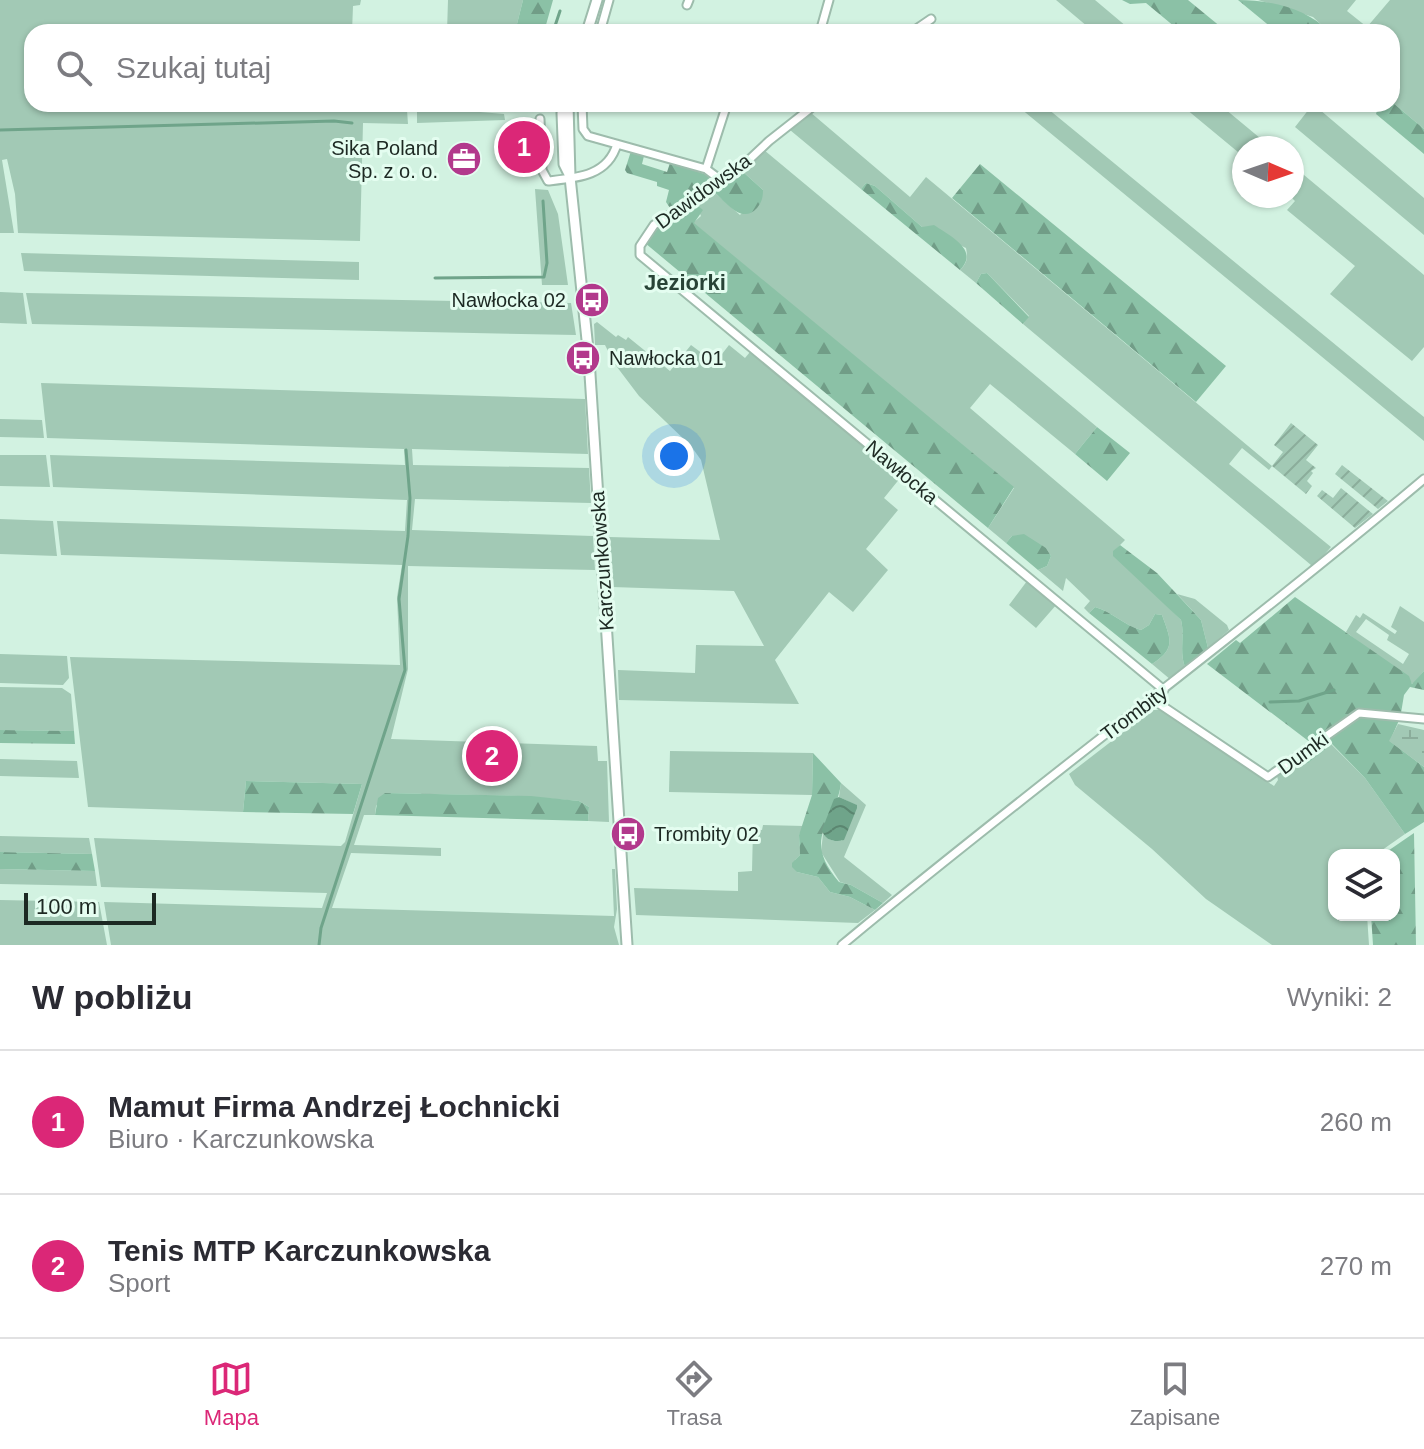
<!DOCTYPE html>
<html lang="pl">
<meta charset="utf-8">
<style>
body{margin:0;font-family:Helvetica,sans-serif;background:#f2f2f3;color:#2b2b33}
.controls{position:absolute;right:24px;bottom:24px;display:grid;overflow:hidden;border-radius:16px;box-shadow:0 2px 6px #0004}
.controls button{width:72px;height:72px;display:grid;place-items:center;padding:0;border:0;border-bottom:2px solid #e1e1e2;background:#fff;color:#2b2b33;font:40px sans-serif}
.compass{position:absolute;left:1232px;top:136px;width:72px;height:72px;border-radius:50%;background:#fff;box-shadow:0 2px 6px #0004;rotate:92deg}
.scale{position:absolute;left:24px;bottom:20px;width:132px;box-sizing:border-box;padding-left:8px;border:4px solid #1d2923;border-top:0;font-size:22px;line-height:28px;white-space:nowrap;color:#1d2923;-webkit-text-stroke:6px #e4fdf0;paint-order:stroke}
.you{position:absolute;left:674px;top:456px;width:28px;height:28px;margin:-20px;border:6px solid #fff;border-radius:50%;background:#1a73e8;box-shadow:0 0 0 12px #1a73e833}
.badge{display:grid;place-items:center;width:52px;height:52px;border-radius:50%;background:#db2777;color:#fff;font-size:26px;font-weight:700}
.pin{position:absolute;translate:-50% -50%;border:4px solid #fff;box-shadow:0 2px 8px #0006}
.list{margin:0;padding:0;list-style:none}
h2{display:flex;justify-content:space-between;align-items:center;height:104px;margin:0;padding:0 32px;font-size:34px}
h2 small{font-size:26px;font-weight:400;color:#7c7c81}
.list li{display:grid;grid-template-columns:52px 1fr auto;gap:24px;align-items:center;box-sizing:border-box;height:144px;padding:0 32px;border-top:2px solid #e1e1e2}
.list b{display:block;font-size:30px;white-space:nowrap}
.list p{margin:0;font-size:26px;white-space:nowrap;color:#7c7c81}
.list em{font-size:26px;font-style:normal;color:#7c7c81}
.icon{flex:none;width:44px;height:44px;fill:none;stroke:currentColor;stroke-width:2;stroke-linecap:round;stroke-linejoin:round}
.map{position:relative;flex:none;width:1424px;height:945px;overflow:hidden}
.search{position:absolute;background:#fff;box-shadow:0 2px 6px #0004;left:24px;right:24px;top:24px;height:88px;display:flex;align-items:center;gap:20px;box-sizing:border-box;padding:0 28px;border-radius:24px;color:#7c7c81;font-size:30px}
.sheet{height:392px;background:#fff}
nav{display:flex;justify-content:space-around;align-items:center;box-sizing:border-box;height:112px;border-top:2px solid #e1e1e2;background:#fff;font-size:22px;color:#7c7c81}
nav a{display:grid;justify-items:center;gap:4px}
nav .on{color:#db2777}
.map>svg:first-child{display:block}
.grass{fill:#a2c9b5;fill-rule:evenodd}
.forest{fill:url(#forest-firs)}
.wetland{fill:url(#wetland-marsh)}
.garden{fill:url(#garden-furrows)}
.water{fill:url(#water-waves)}
.lines{fill:none;stroke-linecap:round;stroke-linejoin:round}
.stream{stroke:#6fa48a;stroke-width:3}
.minor-casing{stroke:#9dbcac;stroke-width:11}
.tertiary-casing{stroke:#9dbcac;stroke-width:13}
.minor{stroke:#fff;stroke-width:7}
.tertiary{stroke:#fff;stroke-width:9}
.labels{text-anchor:middle;dominant-baseline:central;stroke-width:6;stroke-linejoin:round;paint-order:stroke}
.poi-label{font-size:20px;fill:#1d2923;stroke:#e4fdf0;text-anchor:end}
.street-label{font-size:20px;fill:#1d2923;stroke:#e4fdf0}
.neighbourhood-label{font-size:22px;font-weight:bold;fill:#284336;stroke:#e4fdf0}
</style>
<div class="map">
<svg width="1424" height="945" viewBox="0 0 1424 945">
<defs>
<pattern id="forest-firs" width="22" height="20" patternUnits="userSpaceOnUse" patternTransform="scale(2)"><rect width="22" height="20" fill="#8bc1a6"/><path d="M5 1l3.5 6h-7zM16 11l3.5 6h-7z" fill="#719d87"/></pattern>
<pattern id="wetland-marsh" width="20" height="14" patternUnits="userSpaceOnUse" patternTransform="scale(2)"><rect width="20" height="14" fill="#a2c9b5"/><path d="M1 5h8M5 5V1M11 12h8M15 12V8" fill="none" stroke="#8bad9b"/></pattern>
<pattern id="garden-furrows" width="10" height="10" patternUnits="userSpaceOnUse" patternTransform="scale(2)"><rect width="10" height="10" fill="#a2c9b5"/><path d="M-1 1l2-2M0 10L10 0M9 11l2-2" fill="none" stroke="#8bad9b"/></pattern>
<pattern id="water-waves" width="16" height="10" patternUnits="userSpaceOnUse" patternTransform="scale(2)"><rect width="16" height="10" fill="#6fa48a"/><path d="M0 5q4-4 8 0t8 0" fill="none" stroke="#5b8670"/></pattern>
</defs>
<rect width="100%" height="100%" fill="#d2f2e1"/>
<path class="grass" d="M0 0H361L360 5 353 6 352 32H32V104H218L363 112 407 110 408 124 363 123 360 241 18 233 15 194 7 159 2 160 14 233H0Z
M448 0H523L515 32H447Z
M1056 0H1095L1133 32H1094Z
M1258 0H1356L1347 11 1367 27 1390 0H1424V129L1392 102V32H1329L1313 17Z
M1015 104H1042L1404 401 1424 417V441Z
M1180 104H1219L1272 148H1244V157Z
M1313 104 1424 198V235L1295 127Z
M420 107 504 114 505 120 417 123V109Z
M810 112 910 197 926 177 1272 466 1269 470 1242 448 1229 464 1331 547 1314 566 1311 565 1023 324 1029 316 987 273 981 274 976 283 960 270C967 263 968 258 966 248L922 227 875 186 866 183 861 189 790 130Z
M764 150 1097 427 1075 454 990 384 970 408 1125 540 1114 551 1181 620C1185 636 1179 651 1185 667L1171 680 1152 664C1176 648 1171 640 1162 615L1155 614 1149 625 1141 630C1123 625 1113 612 1095 607L1089 613 1084 608 1090 601 1066 578 1063 591 1038 570 1047 566 1051 556 1046 548 1012 536 1006 543 988 528 1014 488 693 223 701 216 695 203 714 192 740 215 763 190 742 171Z
M1292 165 1424 275V347L1412 361 1330 294 1355 266 1287 210 1295 201 1290 196H1292Z
M535 189 548 190 558 214 568 285H542Z
M21 253 359 262V280L24 271Z
M0 292 23 293 27 324 0 323Z
M26 293 571 303 576 335 32 324Z
M597 322 616 337 618 335 626 340 628 337 670 371 691 345 715 363 729 345 745 358 750 352 901 477 884 498 898 510 866 549 888 570 853 612 829 592 775 660 799 704 619 700 618 670 695 673 696 645 764 646 734 591 612 587 609 537 720 540 701 460 691 446 639 396 614 363 605 345H595L594 324Z
M41 383 585 399 588 454 412 449 413 465 589 468 591 503 415 499 412 530 593 536 595 570 408 566V669L391 739 597 746 598 761H607L609 822 588 821 589 807 579 801 519 796 385 793 376 806 375 815H364L354 845 441 848V856L351 853 332 908 614 916 612 869H615L617 909 614 927 619 945H111L104 902 322 908 327 893 101 887 94 838 341 846 345 842 362 784 246 781 243 812 88 807 70 657 400 665 397 597 402 565 61 555 57 521 405 531 407 500 53 487 50 455 405 465 404 449 47 438Z
M0 419 42 420 44 438 0 437Z
M0 455H46L50 487 0 486Z
M0 519 53 521 57 556 0 554Z
M1027 581 1057 604 1036 628 1009 605Z
M1177 594 1195 599 1227 625 1229 630 1208 648 1201 620Z
M1400 606 1424 622V671L1413 684 1346 632 1356 615 1360 618 1363 613 1395 634 1397 631 1391 627ZM1366 619 1389 635 1387 640 1409 654 1403 664 1356 632Z
M0 654 67 656 69 678 63 685 0 683Z
M0 687 62 688 71 694 74 731 0 730Z
M1152 710H1163L1274 786 1278 780 1277 776 1302 757 1309 762 1331 744 1365 778 1405 834 1375 855H1334V915H1367L1369 945H1272L1206 899 1152 849 1075 785 1069 774Z
M670 751 813 753 812 795 669 792Z
M0 759 77 761 79 778 0 776Z
M841 783 866 805 844 857 892 895 883 903 851 885 840 882 821 852 823 834 833 841H842L856 805 839 797Z
M763 825 804 826 799 835 800 855 795 860 797 872 818 877 830 892 850 897 875 910 858 923 636 915 634 888 738 891V872L752 871 753 829 762 830Z
M0 836 89 838 92 854 0 852Z
M0 869 95 871 97 886 0 884Z
M0 900 99 902 107 945H0Z"/>
<path class="forest" d="M523 0H553L544 32H515Z
M1122 0H1188L1227 32H1181L1146 3 1130 4Z
M1238 0C1269 0 1307 8 1329 32H1277Z
M1392 102 1424 129V154L1376 114 1379 104Z
M631 151 644 156 642 164 667 172 670 163 708 175 710 181 703 189 670 208 666 202 669 190 657 186V182L627 173 625 170Z
M980 164 1226 366 1196 402 952 198Z
M742 171 763 190C763 197 762 202 757 208 742 225 726 202 714 192Z
M866 183 875 186 922 227 934 225C950 236 980 250 960 270L861 189Z
M695 203 703 210 694 223 1014 487 988 528 645 243 661 225Z
M987 273 1029 317 1023 324 976 283 981 274Z
M1097 427 1130 453 1107 481 1075 454Z
M1024 534 1046 548 1051 556 1047 566 1038 570 1006 543 1012 536Z
M1120 545 1157 573 1201 620 1208 648 1185 667C1179 651 1185 636 1181 620L1113 556V551Z
M1295 597 1409 676 1412 684 1424 671V690L1410 687 1404 695 1401 713C1349 706 1352 713 1311 743L1207 664 1236 640 1240 643Z
M1095 607C1113 612 1123 625 1141 630L1149 625 1155 614 1162 615C1171 640 1176 648 1152 664L1089 613Z
M1361 716 1400 718 1390 741 1424 767V822L1405 834 1365 778 1332 744 1308 763 1302 757Z
M0 730 74 731 75 744 0 743Z
M813 753 841 783C836 824 800 836 839 882L851 885 883 903 875 910 850 897 830 892 818 877 797 872 792 867V863L800 855 799 835 812 795Z
M246 781 362 784 353 814 243 812Z
M385 793 531 796 579 801 589 807 588 821 375 815 378 798Z
M1414 833 1416 945H1373L1371 915H1394V855H1382Z
M0 852 92 854 95 871 0 869Z"/>
<path class="wetland" d="M1398 724 1424 730V767L1389 741Z"/>
<path class="garden" d="M1291 423 1318 445 1306 460 1316 468 1311 471 1313 473 1307 481 1312 486 1306 494 1272 466 1283 452 1274 445Z
M1342 465 1388 501 1378 509 1335 474Z
M1341 488 1373 514 1355 528 1317 496 1322 490 1333 498Z"/>
<path class="water" d="M839 797 857 805V808L844 840C836 843 824 840 822 830L834 799Z"/>
<g class="lines">
<path class="stream" d="M553 32 560 11
M0 130 334 121 352 123
M435 278 544 277 547 263 543 201
M1270 702 1299 701 1334 690
M319 945 321 928 405 670 399 599 408 536 410 498 406 450"/>
<g class="minor-casing">
<path id="minor" d="M687 5 689 0
M600 32 609 0
M820 32 829 0
M912 32 931 19
M582 104 583 129 588 136 706 169 722 181
M816 104 769 141 735 173 654 225 640 246V255L1164 690
M540 119 542 170 548 181C577 178 608 176 617 144
M706 169 727 104
M1152 699 1268 777 1359 713 1424 719
M842 945C1033 786 1234 639 1424 479"/>
</g>
<g class="tertiary-casing">
<path id="tertiary" d="M587 32 597 0
M568 104 570 177 589 359 627 945
M562 113 564 164 569 174"/>
</g>
<use href="#minor" class="minor"/>
<use href="#tertiary" class="tertiary"/>
</g>
<defs>
<g id="office-disc" transform="scale(1.8)"><circle r="9.5" fill="#b2398c" stroke="#e4fdf0"/><path d="M-6-3h4V-5.5h4V-3h4V5H-6ZM-1-4.5V-3h2v-1.5ZM-6 0V1H6V0Z" fill="#fff"/></g>
<g id="bus-disc" transform="scale(1.8)"><circle r="9.5" fill="#b2398c" stroke="#e4fdf0"/><path d="M-5-6H5V4H4V6H2V4H-2V6H-4V4H-5ZM-3.5-4V0h7V-4ZM-3.5 1.2v1.5H-2V1.2ZM2 1.2v1.5H3.5V1.2Z" fill="#fff"/></g>
</defs>
<g fill-rule="evenodd">
<use href="#office-disc" x="464" y="159"/>
<use href="#bus-disc" x="592" y="300"/>
<use href="#bus-disc" x="583" y="358"/>
<use href="#bus-disc" x="628" y="834"/>
</g>
<g class="labels">
<g class="poi-label">
<text x="438" y="148">Sika Poland<tspan x="438" dy="23">Sp. z o. o.</tspan></text>
<text x="566" y="300">Nawłocka 02</text>
<text x="609" y="358" text-anchor="start">Nawłocka 01</text>
<text x="654" y="834" text-anchor="start">Trombity 02</text>
</g>
<g class="street-label">
<text transform="translate(703 191) rotate(-36)">Dawidowska</text>
<text transform="translate(902 472) rotate(40)">Nawłocka</text>
<text transform="translate(602 561) rotate(-94)">Karczunkowska</text>
<text transform="translate(1134 713) rotate(-37)">Trombity</text>
<text transform="translate(1303 753) rotate(-36)">Dumki</text>
</g>
<g class="neighbourhood-label">
<text x="685" y="282">Jeziorki</text>
</g>
</g>
</svg>
<div class="controls">
<button><svg class="icon" aria-label="layers" viewBox="0 0 24 24"><path d="M12 4l9 5-9 5-9-5zM3 14l9 5 9-5"/></svg></button>
</div>
<svg class="compass" viewBox="-18 -18 36 36"><path d="M0-13l5 13h-10z" fill="#e53935"/><path d="M0 13l5-13h-10z" fill="#7c7c81"/></svg>
<div class="scale">100 m</div>
<div class="you"></div>
<div class="pin badge" style="left:524px;top:147px">1</div>
<div class="pin badge" style="left:492px;top:756px">2</div>
<div class="search"><svg class="icon" aria-label="search" viewBox="0 0 24 24"><circle cx="10" cy="10" r="6"/><path d="M15 15l6 6"/></svg>Szukaj tutaj</div>
</div>
<section class="sheet">
<h2>W pobliżu<small>Wyniki: 2</small></h2>
<ul class="list">
<li><span class="badge">1</span><div><b>Mamut Firma Andrzej Łochnicki</b><p>Biuro · Karczunkowska</p></div><em>260 m</em></li>
<li><span class="badge">2</span><div><b>Tenis MTP Karczunkowska</b><p>Sport</p></div><em>270 m</em></li>
</ul>
</section>
<nav>
<a class="on"><svg class="icon" aria-label="map" viewBox="0 0 24 24"><path d="M3 6l6-2 6 2 6-2v14l-6 2-6-2-6 2zM9 4v14M15 6v14"/></svg>Mapa</a>
<a><svg class="icon" aria-label="directions" viewBox="0 0 24 24"><path d="M12 3l9 9-9 9-9-9zM9 14v-3h6M13 9l2 2-2 2"/></svg>Trasa</a>
<a><svg class="icon" aria-label="saved" viewBox="0 0 24 24"><path d="M7 4h10v16l-5-4-5 4z"/></svg>Zapisane</a>
</nav>
